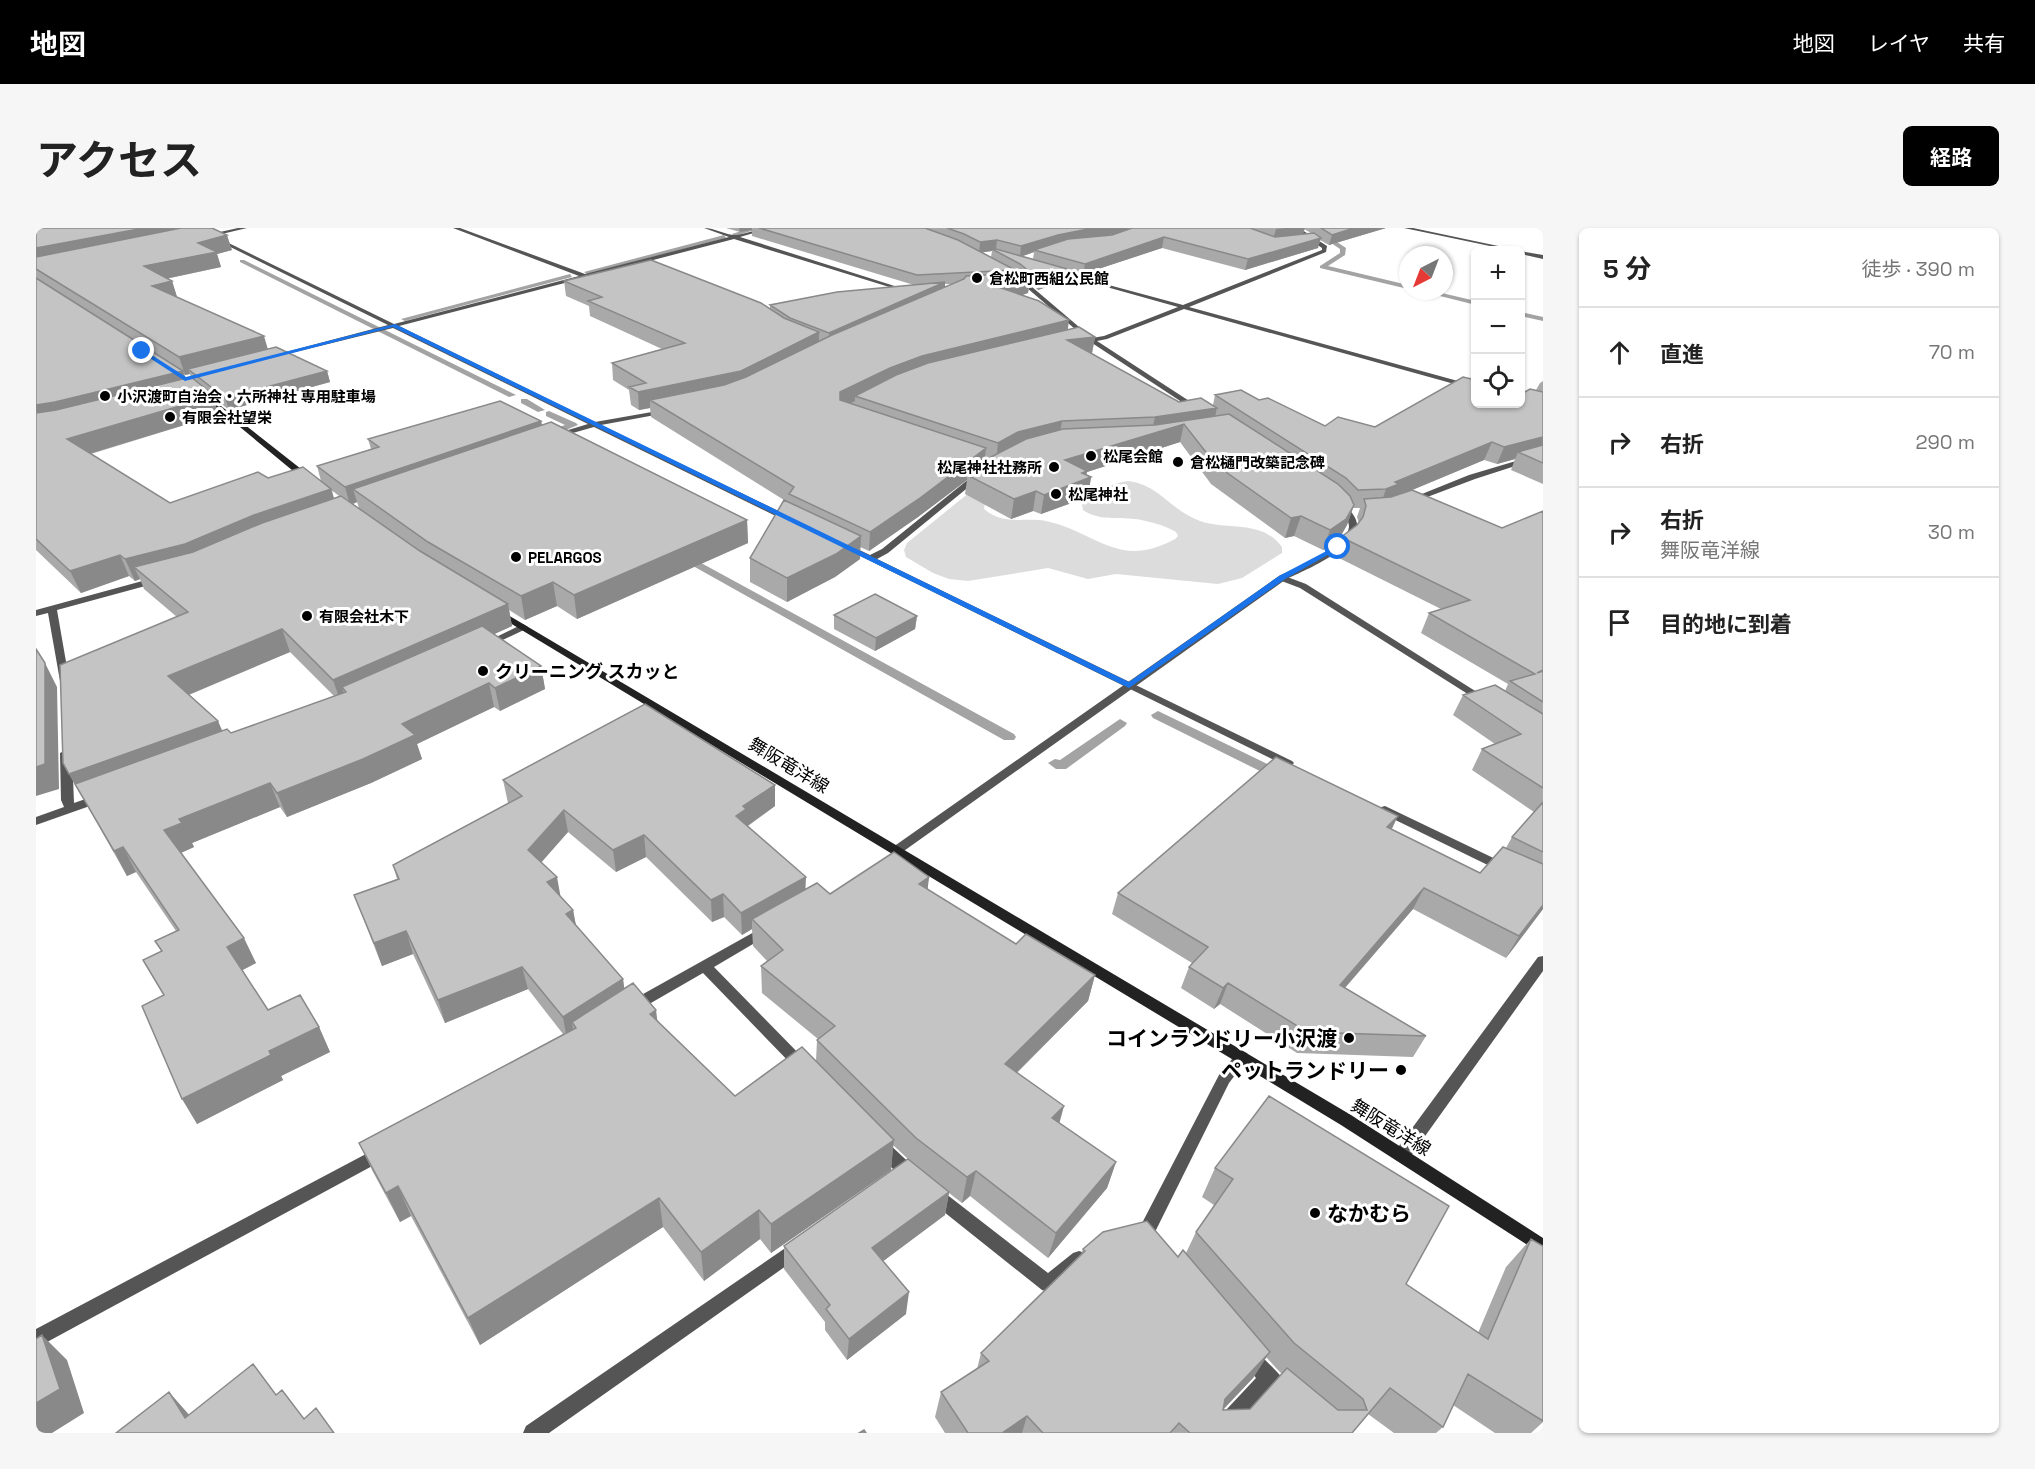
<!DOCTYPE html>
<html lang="ja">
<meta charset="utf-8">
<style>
body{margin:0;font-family:"Space Grotesk","Noto Sans JP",sans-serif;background:#f6f6f6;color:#222}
.controls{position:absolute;right:18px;top:18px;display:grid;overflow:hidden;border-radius:9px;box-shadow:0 2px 4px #0004}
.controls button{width:54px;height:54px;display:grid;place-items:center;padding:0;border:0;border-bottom:2px solid #e0e0e0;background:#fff;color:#222;font:30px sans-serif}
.compass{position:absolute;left:1363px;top:18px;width:54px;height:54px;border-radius:50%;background:#fff;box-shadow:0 2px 4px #0004;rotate:222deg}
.stop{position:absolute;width:18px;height:18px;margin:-14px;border:4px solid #1a73e8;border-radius:50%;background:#fff}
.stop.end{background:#1a73e8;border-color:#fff;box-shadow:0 2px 6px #0008}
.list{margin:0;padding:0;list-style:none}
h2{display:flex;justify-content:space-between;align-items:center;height:78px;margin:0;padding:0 24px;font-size:26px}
h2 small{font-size:20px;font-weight:400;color:#767676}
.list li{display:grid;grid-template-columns:39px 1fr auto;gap:18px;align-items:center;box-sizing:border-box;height:90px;padding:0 24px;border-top:2px solid #e0e0e0}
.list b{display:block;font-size:22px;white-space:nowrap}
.list p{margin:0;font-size:20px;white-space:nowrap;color:#767676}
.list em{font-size:20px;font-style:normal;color:#767676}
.icon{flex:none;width:33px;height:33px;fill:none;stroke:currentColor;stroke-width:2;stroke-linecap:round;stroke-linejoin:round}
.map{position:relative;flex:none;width:1507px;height:1205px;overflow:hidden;border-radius:9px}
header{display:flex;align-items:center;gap:36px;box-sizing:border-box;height:84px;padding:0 30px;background:#000;color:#fff}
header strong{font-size:28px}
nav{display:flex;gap:33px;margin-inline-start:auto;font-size:21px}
.intro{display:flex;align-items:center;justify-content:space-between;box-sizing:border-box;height:144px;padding:0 36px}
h1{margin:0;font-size:42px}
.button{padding:15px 27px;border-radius:9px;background:#000;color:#fff;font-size:21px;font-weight:700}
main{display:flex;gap:36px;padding:0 36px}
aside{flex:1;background:#fff;border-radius:9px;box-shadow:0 2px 4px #0004}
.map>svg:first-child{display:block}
.green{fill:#dcdcdc}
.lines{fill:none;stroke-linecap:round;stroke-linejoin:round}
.stream{fill:#a3a3a3;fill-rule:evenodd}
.minor{fill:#555;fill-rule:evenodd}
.tertiary{fill:#555;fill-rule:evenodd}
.secondary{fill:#222;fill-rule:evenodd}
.wall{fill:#a9a9a9;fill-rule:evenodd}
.shaded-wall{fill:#898989}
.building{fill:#c4c4c4;stroke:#898989;stroke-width:1.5}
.route{fill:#1a73e8}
.poi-dot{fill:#000;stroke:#fff;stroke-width:2}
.labels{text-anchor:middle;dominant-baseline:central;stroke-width:6;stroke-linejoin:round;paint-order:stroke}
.far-poi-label{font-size:15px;font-weight:bold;fill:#000;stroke:#fff;text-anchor:start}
.poi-label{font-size:18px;font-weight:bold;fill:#000;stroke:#fff;text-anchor:start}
.street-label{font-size:18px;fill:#000;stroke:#fff}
.near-poi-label{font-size:21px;font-weight:bold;fill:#000;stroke:#fff;text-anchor:end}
</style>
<header>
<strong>地図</strong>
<nav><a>地図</a><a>レイヤ</a><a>共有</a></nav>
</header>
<div class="intro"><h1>アクセス</h1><a class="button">経路</a></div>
<main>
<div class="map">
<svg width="1507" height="1205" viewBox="0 0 1507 1205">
<rect width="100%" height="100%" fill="#fff"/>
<path class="green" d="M1092 253C1124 257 1134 282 1164 293 1193 303 1225 291 1246 319V325L1206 350 1182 356 1080 346 1052 351 1012 340 932 353 913 351 897 345 870 329 868 322 871 315 934 264 949 275 948 281C968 298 988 289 1010 293 1061 304 1082 342 1139 311L1142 308 1140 304C1128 297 1113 293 1099 291 1081 289 1063 293 1047 282L1046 277C1059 263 1073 256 1092 253Z"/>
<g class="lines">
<path class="stream" d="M715 0H725L699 8 696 6Z
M1273 0H1280L1310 20 1309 27 1292 38 1372 57V61L1284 40V38L1304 25V21Z
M688 7 690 10 551 46 548 44Z
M204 32H208L480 167 473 169 204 34Z
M534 46 536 49 369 93 365 91Z
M1384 63H1397L1440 73V77Z
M1484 84 1507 89V93L1484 88Z
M485 171H491L509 182 502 184 485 175Z
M513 183 540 195 542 197 513 209H507V205L529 197 510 188V184Z
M645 324 978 506 980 509 978 512H968L641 329 640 327Z
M1122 483 1250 545 1252 548 1245 552 1240 551 1117 490 1115 487Z
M1084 491 1091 495 1089 498 1030 541H1020L1012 535 1019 531 1024 532Z"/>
<path class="minor" d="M156 0H162L358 96 543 48 417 0H424L549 46 693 9 668 0C679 0 691 8 701 7 713 5 723 0 735 0L704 9 868 61 863 62 698 11 363 98 559 194 633 181V185H630L565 197 757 290V294L754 295 558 199 519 210V206L552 196 357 100 235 130V128L352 97Z
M1368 0H1377L1481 22H1473Z
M1484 23 1507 27V31L1484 26Z
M1507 225V229L1439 251 1378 274 1371 272 1433 247Z
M939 246 946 248 852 325 841 331 1256 533 1258 535 1256 537H1248L806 319 813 317 834 327 846 321Z
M1246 347 1270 356 1455 473 1454 475H1446L1264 360 1243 352V348Z
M121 349 126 352 124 354 21 382 33 451 28 454 24 453 12 385 0 388V382Z
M487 396 492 399 490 401 454 418H448L446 416Z
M30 522 36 525 38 575 64 566 70 570 68 573 0 597V589L28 579 25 572 24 525Z
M1349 578 1472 637 1474 640 1468 644 1464 643 1345 585 1343 582 1345 579Z
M729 698 734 700 736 703 734 706 678 739 771 834 773 838 771 842 766 844 761 842 667 745 601 783 596 785 591 783 589 779 591 775Z
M1507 728V743L1372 932 1366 934 1360 932 1358 927 1360 922 1502 729Z
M1206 823 1211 825 1213 829 1193 855 1119 1004 1121 1009 1119 1015 1113 1017 1107 1015 1102 1005 1104 999 1183 847 1201 825Z
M845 912 851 914 882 943 884 948 882 953 876 955 870 953 839 924 837 919 839 914Z
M345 918 351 920 353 925 351 930 0 1120V1101Z
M899 960 905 962 1012 1045 1037 1025 1043 1023 1049 1025 1052 1031 1049 1037 1018 1062 1012 1064 1006 1062 893 972 891 967 893 962Z
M761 1012 767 1014 769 1020 767 1026 513 1205H487L490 1198Z
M1213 1119C1221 1122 1255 1157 1258 1165L1256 1172 1249 1174 1242 1172 1233 1163 1195 1205H1172L1175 1198 1220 1150 1207 1134 1204 1128 1207 1122Z"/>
<path class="tertiary" d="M202 0H211L169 10 166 8Z
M1258 0H1263L1291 18 1290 24 1153 79 1440 158V162L1148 81 1071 111 1061 113 1164 180 1165 182 1161 184 1053 113 977 48 982 47 1056 110 1068 108 1142 79 1017 44V42L1147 77 1286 22V20Z
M1302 276H1308C1313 281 1320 288 1321 296 1324 320 1267 343 1249 352L865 625H857L855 622 857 619 1243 348C1259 340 1311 319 1313 299 1313 290 1306 284 1301 278Z"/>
<path class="secondary" d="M166 163 274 248V252H268L164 166 163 165Z
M462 381 1315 887 1507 1010V1027L1305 897 459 386V382Z"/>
</g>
<path class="wall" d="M0 0 180 2 196 22 181 26 185 39 130 51 136 53 141 69 232 121 291 143 294 154 193 182 176 168 182 185 167 189 168 191 55 226 134 275 232 250 285 253 281 238 335 221 332 211 505 193 506 197 711 292 712 315 541 391 521 378 489 392 473 382 476 398 458 406 505 438 509 461 464 483 458 479 381 516 386 531 335 555 251 589 244 579 156 615 158 619 145 625 220 735 206 742 232 782 283 799 294 824 245 848 247 852 161 896 127 767 125 723 119 713 140 703 100 644 91 648 27 535 141 389 108 361 104 351 99 353 93 348 45 365 0 322ZM148 146 149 147 154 146 155 150 150 151ZM296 263 298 264 303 268 298 270ZM321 274 323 280 317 276ZM254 424 298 468 195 505 186 503 153 467Z
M690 0H1350L1293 17 1284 12 1282 20 1209 42 1126 20 1047 46 1035 43 1033 51 1002 62 994 55 992 65 986 67 1032 102 1059 109 1056 125H1054L1143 174 1177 177 1179 167 1223 172 1289 198 1339 199 1500 162 1504 155 1507 153V256L1475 242 1479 231 1461 236 1448 232 1376 262 1466 300 1507 283V681L1470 730 1377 681 1309 760 1390 808 1377 829 1261 825 1184 776 1178 781 1145 760 1153 739 1156 735 1076 686 1082 665 1355 601 1444 645 1470 620 1476 609 1498 584 1436 542 1446 521 1459 516 1417 487 1427 467 1469 463 1472 456 1385 405 1393 385 1405 381 1299 328 1305 309 1323 295 1321 289 1324 280H1317L1311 297 1303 311 1287 322 1258 308 1249 310 1175 256 1144 214 1051 244 1050 247 1055 249 1052 269 1005 286 997 283 975 291 929 266 931 252 882 289 833 323 824 319V331L799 349 751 374 714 354V330L748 272 615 189 614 180 603 182 595 177 593 162 577 152 576 135 626 121 554 88 553 78 530 68 528 53 734 81V77L878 57 716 8V2L704 4ZM1268 1 1275 5 1267 6ZM956 23 955 29 946 24ZM998 24 997 31 986 28 990 27ZM909 56H917L909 59Z
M798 387 881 388 879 401 839 423 798 401Z
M467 552 739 578 712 598 770 661 794 666 893 649 891 662 980 716 1059 747 1052 773 981 845 1023 894 1080 934 1071 960 1012 1030 934 968 926 975 913 965 909 987 847 1033 870 1086 811 1132 789 1102V1094L748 1041V1018L872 931 857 917 855 942 735 1025 724 1011 668 1053 627 999 444 1117 375 988 364 994 337 944 323 915 527 806 492 761 409 795 377 726 346 738 318 667 361 651 357 637 472 575ZM532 604 580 644 610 629 676 694 688 689 706 707 716 701 717 718 731 733 725 738 726 765 782 811 781 812 780 833 699 868 622 794 588 761 587 751 540 697 537 682 524 668 505 634Z
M1179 940 1370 1056 1442 1105 1470 1039 1495 1011 1507 1018V1194L1495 1205H1459L1417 1177 1407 1199 1400 1205H1358L1332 1186 1316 1205H909L899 1189 905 1164 941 1141 945 1125 1045 1026 1047 1021 1142 1029 1150 1025 1160 1004 1178 977 1166 969ZM1230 1129 1241 1141 1246 1146 1214 1181 1187 1182 1217 1150Z"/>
<path class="shaded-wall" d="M108 0H160L0 37V20Z
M703 0H716V2L704 4Z
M1057 0H1092V3L998 22V24L984 29 985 18 1022 7Z
M1249 0H1269L1266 9 1237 11 1240 1Z
M1318 0H1350L1293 17 1296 7Z
M191 7 196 22 181 26 185 39 114 54 108 38 162 15Z
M1128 9 1126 20 1047 46 1049 36Z
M1285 10 1282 20 1209 42 1212 31Z
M961 12 960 22 956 21V23L943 25 944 14Z
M1035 42 1033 51 1002 62 1004 52Z
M994 50 992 65 963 75 965 60Z
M136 53 141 69 116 58Z
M909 54V64L793 116V105Z
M1033 92 1031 108 819 168V173L803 181 804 164 854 140 886 128Z
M783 104V120L705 160 614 172V180L603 182 602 164Z
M228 108 233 125 152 141 154 146 149 147 143 129Z
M1059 109 1056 125 1029 128 1031 112Z
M147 143 153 161 0 197V177Z
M291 143 294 154 193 182 189 170Z
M176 166 182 185 167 189 168 191 39 230 31 211Z
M1181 180 1177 198 1148 196 1144 214 1051 244 1049 251 1055 249 1052 269 1005 286 1008 267 1029 232 1115 206 1119 189Z
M505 193 508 209 317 261 321 274 314 277 309 259Z
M1026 193 1023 211 960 233 962 215 982 204Z
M1507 209V224H1482L1479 231 1461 236 1468 219Z
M1456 214 1448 232 1357 270 1344 279 1350 261 1359 254Z
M950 220 948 238 931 247V252L882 289 833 323 834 304Z
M295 261 301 281 157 337 98 339 104 351 99 353 89 331Z
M1000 263 997 283 975 291 978 271Z
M1318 277 1311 297 1303 311 1287 322 1294 302Z
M1265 288 1258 308 1249 310 1255 290Z
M711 292 712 315 541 391 538 367Z
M825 308 824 331 799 349 751 374V350Z
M84 327 93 348 45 365 34 343Z
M517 354 521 378 489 392 485 368Z
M472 376 476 398 313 471 310 464 306 459 310 472 305 475 297 452Z
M881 388 879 401 839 423 840 410Z
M246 401 254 424 142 471 132 448Z
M9 435 21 459 23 561 0 568V539Z
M505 438 509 461 464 483 459 460Z
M453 455 458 479 381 516 386 531 335 555 251 589 241 565 366 496Z
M182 493 192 516 39 556 46 570 33 546Z
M234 555 244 579 156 615 158 619 140 627 128 602 143 591Z
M739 557V578L711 598 700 588 707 578Z
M528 582 532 604 497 644 492 622Z
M1362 588 1352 609 1351 599Z
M608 607 610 629 580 644 577 622Z
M87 619 100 644 91 648 78 623Z
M521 649 525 671 511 654Z
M770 649 769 671 716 691V701L706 707 705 685Z
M893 649 890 676 883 656Z
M1388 660 1377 681 1293 778 1304 757Z
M687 666 688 689 676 694 675 672Z
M1507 677V681L1470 730 1483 708Z
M537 682 541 704 530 686Z
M370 703 377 726 346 738 338 715Z
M208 710 220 735 203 744 191 719Z
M486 739 492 761 409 795 402 772Z
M1059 747 1052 773 963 862 969 836Z
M587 751 590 773 540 800 536 794 538 807 531 812 527 789Z
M1192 755 1184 776 1178 781 1187 760Z
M620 782 624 813 614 786Z
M283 799 294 824 245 848 247 852 161 896 146 871 233 823Z
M1028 878 1021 904 1016 890Z
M858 912 855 942 735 1025V996Z
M1080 934 1071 960 1012 1030 1020 1005Z
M940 943 934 968 926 975 931 949Z
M362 958 375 988 364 994 350 965Z
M913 964 909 987 834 1043 836 1020Z
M623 970 627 999 444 1117 432 1090Z
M723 982 724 1011 668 1053 665 1024Z
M873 1064 870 1086 811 1132 813 1111Z
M6 1107 31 1132 48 1185 16 1205H0V1175Z
M1234 1124 1217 1150 1173 1196 1189 1171Z
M133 1164 163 1198 149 1190Z
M991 1188 986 1205H966Z"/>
<path class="building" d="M0 0H108L0 20Z
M145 0H176L191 7 162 15 181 24 108 38 136 53 116 58 228 108 143 129 0 41V29Z
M723 0H889L922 12 979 42 881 47Z
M911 0H1057L1022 7 985 18 961 12 944 14 928 6Z
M1096 0H1214L1239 9 1278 5 1285 10 1212 31 1128 9 1049 36 998 22 1032 11 1076 7Z
M1285 0H1318L1296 7Z
M956 21H960L1035 42 1004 52 984 36Z
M615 32 725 75 748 90 783 104 705 143 602 164 593 159 610 155 576 135 649 115 552 73 566 69 528 53Z
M988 45 994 50 965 60 1003 73 1033 92 886 128 854 140 804 164V172L950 220 884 270 834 304 753 266 758 259 614 172 688 157 710 149 796 107 928 51 930 48Z
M0 50 147 143 19 174 0 177Z
M909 54 793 105 754 90 734 77 801 64Z
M1043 99 1059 109 1031 112 1143 174 1165 170 1181 180 1119 189 1026 193 982 204 962 215 819 168 860 147 892 135Z
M240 119 291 143 189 170 152 141Z
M155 149 176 166 158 171 161 173 31 211 134 275 222 244 232 250 267 239 295 261 218 287 149 316 89 331 84 327 34 343 0 311V185L20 182Z
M1427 149 1440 152V176H1485V165H1487L1494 161 1507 164V209L1468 219 1456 214 1359 254 1363 256 1350 261 1322 262 1310 250 1179 167 1205 162 1223 172 1232 170 1289 198 1302 189 1339 199Z
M464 173 505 193 309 259 281 238 343 219 332 211Z
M1193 186 1302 256 1314 268 1318 277 1310 291 1294 302 1265 288 1255 290 1180 237 1148 196 1029 232 1051 243 1046 245 1055 249 1008 267 1000 263 978 271 931 247 955 229 990 211 1027 201 1119 197Z
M515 194 711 292 538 367 517 354 485 368 392 314 317 261Z
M1507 217V235L1482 224Z
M1376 262 1466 300 1507 283V442L1501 445 1507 443V474L1474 453 1499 446 1393 385 1434 372 1305 309 1321 297 1327 289 1330 278 1328 271 1355 269Z
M305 268 384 323 472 376 297 452 246 401 132 448 182 493 33 546 27 535 24 437 152 384 98 339 157 324 226 295Z
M748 272 825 308 800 326 751 350 714 330Z
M839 366 881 388 840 410 798 387Z
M446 398 505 438 459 460 453 455 366 496 379 507 327 531 241 565 234 555 143 591 146 595 128 602 208 710 191 719 232 782 264 767 283 799 233 823 235 827 146 871 106 778 128 767 107 732 126 723 119 713 143 702 87 619 78 623 39 556 191 501 195 505 310 464 306 459Z
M0 421 9 435V536L0 539Z
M1459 457 1507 486V560L1446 521 1485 506 1427 467Z
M609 476 739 557 707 578 710 581 700 588 770 649 705 685 687 666 675 672 608 607 577 622 528 582 492 622 521 649 511 654 537 682 530 686 587 751 527 789 486 739 402 772 370 703 338 715 318 667 363 651 357 637 486 568 467 552Z
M1240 529 1362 588 1351 599 1444 645 1467 619 1507 636V677L1483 708 1388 660 1304 757 1390 808 1271 804 1192 755 1187 760 1153 739 1172 719 1082 665Z
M1507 574V624L1476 609Z
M858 624 893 649 883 656 980 716 990 706 1059 747 969 836 1028 878 1016 890 1080 934 1020 1005 940 943 931 949 880 910 781 812 799 798 725 738 747 722 716 691 781 655 794 666Z
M597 755 620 782 614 786 699 868 766 819 858 912 735 996 723 982 665 1024 623 970 432 1090 362 958 350 965 323 915 540 800 536 794Z
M1233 868 1413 978 1370 1056 1452 1111 1495 1011 1507 1018V1193L1432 1146 1407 1199 1354 1160 1316 1205H1154L1143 1195 1134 1205H1007L991 1188 966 1205H932L905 1164 953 1133 945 1125 1049 1023 1047 1021 1067 1004 1111 993 1142 1029 1147 1022 1234 1124 1189 1171 1187 1182 1214 1181 1251 1140 1302 1182H1331L1327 1171 1258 1115 1160 1004 1197 951 1179 940Z
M872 931 913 964 836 1020 873 1064 813 1111 790 1081 794 1077 748 1018Z
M6 1107 24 1161 0 1175V1111Z
M217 1136 240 1167 246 1162 268 1191 280 1180 298 1205H80L133 1164 149 1190Z
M828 1202 830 1205H823Z"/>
<path class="route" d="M359 96 1093 454 1243 348 1300 318 1306 319 1249 351 1093 460 357 99 149 153 103 123 108 122 150 149Z"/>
<g class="poi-dot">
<circle cx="941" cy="50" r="6"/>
<circle cx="69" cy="168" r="6"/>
<circle cx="134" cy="189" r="6"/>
<circle cx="1055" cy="228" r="6"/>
<circle cx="1142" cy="234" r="6"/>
<circle cx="1018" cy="239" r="6"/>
<circle cx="1020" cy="266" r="6"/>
<circle cx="480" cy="329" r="6"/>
<circle cx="271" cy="388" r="6"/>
<circle cx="447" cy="443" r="6"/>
<circle cx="1313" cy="810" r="6"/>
<circle cx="1365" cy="842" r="6"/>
<circle cx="1279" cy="985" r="6"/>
</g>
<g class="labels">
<g class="far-poi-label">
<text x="953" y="50">倉松町西組公民館</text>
<text x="81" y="168">小沢渡町自治会・六所神社 専用駐車場</text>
<text x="146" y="189">有限会社望栄</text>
<text x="1067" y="228">松尾会館</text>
<text x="1154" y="234">倉松樋門改築記念碑</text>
<text x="1006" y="239" text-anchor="end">松尾神社社務所</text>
<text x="1032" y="266">松尾神社</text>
<text x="492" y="329">PELARGOS</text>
<text x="283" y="388">有限会社木下</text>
</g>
<g class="poi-label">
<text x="459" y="443">クリーニング スカッと</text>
</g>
<g class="street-label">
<text transform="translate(753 537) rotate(31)">舞阪竜洋線</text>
<text transform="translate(1355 899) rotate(32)">舞阪竜洋線</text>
</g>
<g class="near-poi-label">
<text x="1301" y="810">コインランドリー小沢渡</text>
<text x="1353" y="842">ペットランドリー</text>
<text x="1291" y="985" text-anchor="start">なかむら</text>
</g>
</g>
</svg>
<div class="controls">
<button>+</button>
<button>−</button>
<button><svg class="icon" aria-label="locate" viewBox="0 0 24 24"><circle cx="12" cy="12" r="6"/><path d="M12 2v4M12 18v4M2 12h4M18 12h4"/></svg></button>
</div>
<svg class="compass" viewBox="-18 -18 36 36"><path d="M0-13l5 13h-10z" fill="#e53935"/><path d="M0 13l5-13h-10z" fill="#767676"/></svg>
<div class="stop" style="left:1302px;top:319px"></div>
<div class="stop end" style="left:106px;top:123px"></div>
</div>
<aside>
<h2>5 分<small>徒歩 · 390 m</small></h2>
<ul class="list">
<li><svg class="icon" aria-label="ahead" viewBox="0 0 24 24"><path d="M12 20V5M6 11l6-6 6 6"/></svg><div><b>直進</b></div><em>70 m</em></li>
<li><svg class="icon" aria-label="right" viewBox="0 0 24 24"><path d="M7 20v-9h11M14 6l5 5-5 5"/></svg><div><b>右折</b></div><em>290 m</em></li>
<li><svg class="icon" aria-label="right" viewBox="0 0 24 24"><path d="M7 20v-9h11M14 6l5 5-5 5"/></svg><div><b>右折</b><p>舞阪竜洋線</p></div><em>30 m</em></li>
<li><svg class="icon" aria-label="arrive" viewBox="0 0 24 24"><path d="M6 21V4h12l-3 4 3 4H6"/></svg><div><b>目的地に到着</b></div></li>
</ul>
</aside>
</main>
